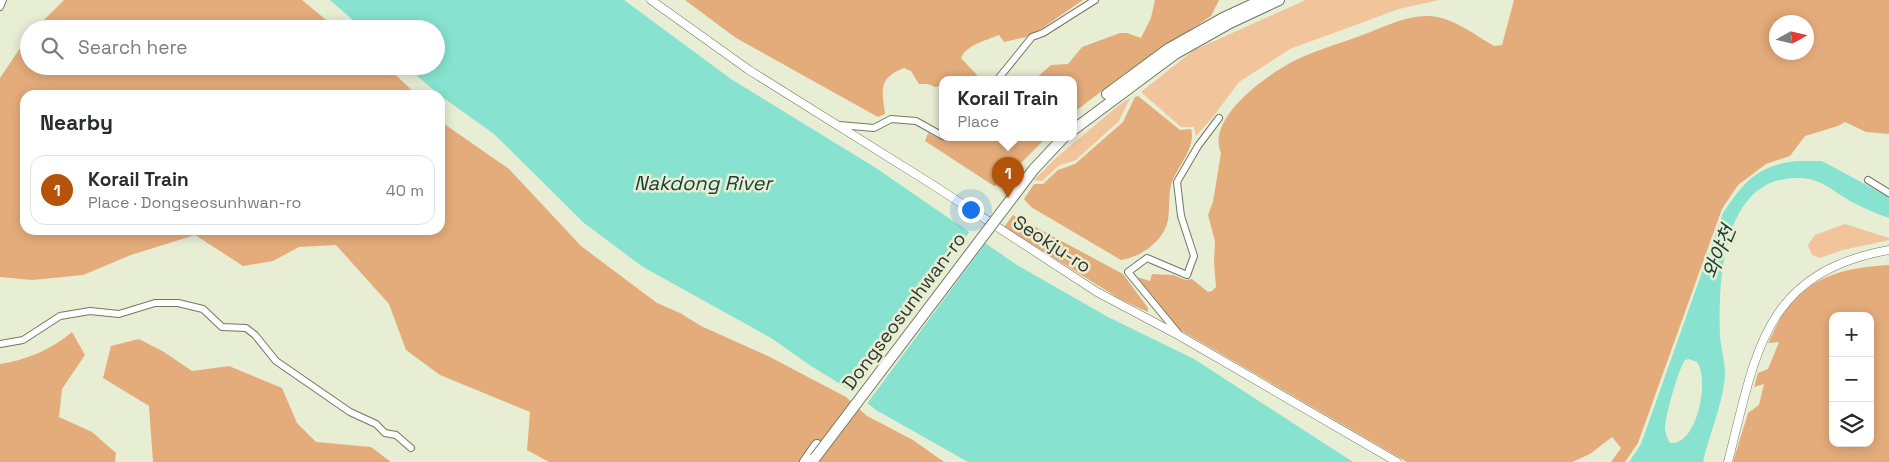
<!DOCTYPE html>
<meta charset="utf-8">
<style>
body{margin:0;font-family:"Space Grotesk","Noto Sans KR",sans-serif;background:#f2f2f3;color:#2b2b33}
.controls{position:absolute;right:15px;bottom:15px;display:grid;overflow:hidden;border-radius:10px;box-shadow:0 2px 12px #0003}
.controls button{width:45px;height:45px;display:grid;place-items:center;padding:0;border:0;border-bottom:1px solid #e1e1e2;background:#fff;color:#2b2b33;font:25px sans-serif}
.compass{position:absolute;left:1769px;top:15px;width:45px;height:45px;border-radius:50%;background:#fff;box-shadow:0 2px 12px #0003;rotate:82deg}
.you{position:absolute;left:970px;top:209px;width:18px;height:18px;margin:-12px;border:4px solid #fff;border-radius:50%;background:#1a73e8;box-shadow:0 0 0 8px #1a73e833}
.badge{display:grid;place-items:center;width:32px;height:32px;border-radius:50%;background:#b45309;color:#fff;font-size:16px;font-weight:700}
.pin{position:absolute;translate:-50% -41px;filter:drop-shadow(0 1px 2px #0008)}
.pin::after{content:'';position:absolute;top:26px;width:18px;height:15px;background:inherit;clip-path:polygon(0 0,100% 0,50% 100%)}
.popup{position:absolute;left:939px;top:76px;width:138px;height:65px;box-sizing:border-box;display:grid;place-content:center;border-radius:10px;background:#fff;filter:drop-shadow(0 1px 4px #0005);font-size:16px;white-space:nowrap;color:#7c7c81}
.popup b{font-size:19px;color:#2b2b33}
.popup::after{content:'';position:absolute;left:50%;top:100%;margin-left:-10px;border:10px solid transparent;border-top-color:#fff}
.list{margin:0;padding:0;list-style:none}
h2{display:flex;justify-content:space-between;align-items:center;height:65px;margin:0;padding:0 20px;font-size:21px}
h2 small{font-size:16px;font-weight:400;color:#7c7c81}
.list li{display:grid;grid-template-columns:32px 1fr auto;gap:15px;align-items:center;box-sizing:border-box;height:70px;margin:0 10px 10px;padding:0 10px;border:1px solid #e1e1e2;border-radius:15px}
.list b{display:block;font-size:19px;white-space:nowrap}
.list p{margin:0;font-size:16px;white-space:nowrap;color:#7c7c81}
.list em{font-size:16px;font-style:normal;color:#7c7c81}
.icon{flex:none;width:28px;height:28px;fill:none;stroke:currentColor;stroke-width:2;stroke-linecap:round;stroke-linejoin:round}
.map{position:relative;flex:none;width:1889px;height:462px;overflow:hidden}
.search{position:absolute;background:#fff;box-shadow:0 2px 12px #0003;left:20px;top:20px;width:425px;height:55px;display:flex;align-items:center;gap:12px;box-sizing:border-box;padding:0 18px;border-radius:28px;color:#7c7c81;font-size:19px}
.panel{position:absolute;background:#fff;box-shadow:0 2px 12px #0003;left:20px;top:90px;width:425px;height:145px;border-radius:15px}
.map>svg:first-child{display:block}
.green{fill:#f1c49c}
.forest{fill:#e5ac7b;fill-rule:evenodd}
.water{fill:#87e3d0;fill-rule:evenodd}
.pier{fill:#e7eed4}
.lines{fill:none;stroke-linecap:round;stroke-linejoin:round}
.minor-casing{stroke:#727961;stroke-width:8}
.tertiary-casing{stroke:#727961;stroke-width:9}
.trunk-casing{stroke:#727961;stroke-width:12}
.minor{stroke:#fff;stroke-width:6}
.tertiary{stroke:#fff;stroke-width:8}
.trunk{stroke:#fff;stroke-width:10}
.trunk-bridge-casing{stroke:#727961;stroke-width:12;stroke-linecap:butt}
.trunk-bridge{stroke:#fff;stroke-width:10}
.labels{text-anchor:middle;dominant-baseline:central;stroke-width:5;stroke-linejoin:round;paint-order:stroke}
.street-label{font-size:19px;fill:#33362c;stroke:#e7eed4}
.water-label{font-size:20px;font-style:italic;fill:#174139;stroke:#e7eed4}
</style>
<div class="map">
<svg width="1889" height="462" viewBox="0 0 1889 462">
<rect width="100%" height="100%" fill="#e7eed4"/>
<path class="green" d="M1306 0H1439L1399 9 1290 49 1239 82 1212 118 1196 136 1194 127H1181L1141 92 1194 50Z
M1130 98 1119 121 1076 160 1058 166 1042 181 1034 180 1056 158 1119 105Z
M1845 224 1889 238V240L1843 250 1820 258 1812 255 1808 245 1815 235Z"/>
<path class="forest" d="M64 0H302L337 29H35Z
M685 0H1083L1038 31 1026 37 1004 42 999 35C987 40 966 45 961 58L977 75 975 79H943V86L935 87 928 84H919L911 71 904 68C878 78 882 90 885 114L878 117 736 38Z
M1155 0H1219L1211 16 1124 74 1073 113V79H1035L1051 65 1068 64 1082 47 1120 33H1127L1141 38 1151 18Z
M1514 0H1889V134L1866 132 1845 122 1838 126 1805 136 1790 156 1766 164 1738 185 1722 209 1638 443 1625 462H1611L1621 448 1612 437 1590 454 1572 462H1407L1180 330 1137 277 1150 281 1152 274 1173 275 1186 280 1192 279 1208 292 1212 291 1216 287 1214 263 1215 241 1208 215 1213 202 1221 153C1206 118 1265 77 1290 63 1310 52 1335 45 1357 37 1380 29 1405 15 1430 16 1452 17 1475 35 1494 46L1502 45ZM1806 22V52H1776V22Z
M29 35V66H386L417 95H25V230H440V121L509 169 581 246 657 303 680 313 701 326 768 356 846 397 867 416 913 440 944 462H549L527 450 530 412 440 375 406 350 389 304 336 245 299 247 273 261 243 266 195 235 131 255 83 275 32 280 0 277V78Z
M1138 96 1180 130 1191 129C1196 148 1179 164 1172 182 1168 193 1170 208 1168 220 1164 241 1141 257 1121 260L1031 207 1024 199 1034 184H1043L1058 170 1075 164 1123 122 1135 97Z
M928 133 941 139 954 140 957 137H1047L1002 182 994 186 925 141Z
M1013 215 1123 274 1148 308V312L1120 299 1004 227Z
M1889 265V462H1733L1748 413 1759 405 1764 384 1754 387 1758 373 1768 369 1779 342 1768 343C1774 331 1780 316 1789 306 1817 273 1848 268 1889 265ZM1833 316H1870V443H1833Z
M72 332 85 355 62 389 59 417 92 432 116 453 115 462H0V364C26 360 53 349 72 332Z
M139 339 164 352 192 371 229 366 282 388 297 423 316 442 371 447 391 462H153L149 406 103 378 111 346Z"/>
<path class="water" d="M330 0H624L731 79 876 168 1017 265 1108 317 1194 359 1353 462H968L876 410 853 392 811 366 771 338 643 267 584 223 494 134 438 94 406 66H436V29H363Z
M1797 161H1822L1889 197V218C1877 214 1865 209 1854 203 1836 194 1822 178 1800 178 1722 175 1718 280 1720 336 1721 349 1725 361 1725 374 1724 401 1709 435 1703 462H1629L1641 444 1723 213C1744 181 1758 165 1797 161ZM1689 359 1697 362C1710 380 1697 446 1670 443 1667 439 1666 434 1665 429 1665 417 1678 370 1685 360Z"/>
<path class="pier" d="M971 230 987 241 866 405 847 391Z"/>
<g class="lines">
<g class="minor-casing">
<path id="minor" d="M0 7 3 0
M998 79 1032 37 1043 33 1095 0
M839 125 874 128 891 119 916 121 943 136
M1868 180 1889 193
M1178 333 1128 272 1147 258 1187 275 1194 256 1181 216 1177 182 1198 146 1219 118
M0 344 23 340 60 316 90 311 119 314 155 303H178L203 309 222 327 246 328 255 335 276 361 350 412 376 424 385 433 396 435 411 448"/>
</g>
<g class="tertiary-casing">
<path id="tertiary" d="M651 0 749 70 933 185 1097 292 1180 336 1397 462
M1728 462C1756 354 1762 273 1889 250"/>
</g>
<g class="trunk-casing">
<path id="trunk" d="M1107 94 1168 49 1223 18 1262 0
M1073 130 1175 54 1230 23 1279 0
M1034 169 1064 137
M805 462 817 445"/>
</g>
<use href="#minor" class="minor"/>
<use href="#tertiary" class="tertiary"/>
<use href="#trunk" class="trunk"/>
<g class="trunk-bridge-casing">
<path id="trunk-bridge" d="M815 458 1034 169"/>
</g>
<use href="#trunk-bridge" class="trunk-bridge"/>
</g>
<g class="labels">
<g class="street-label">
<text transform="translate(1052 244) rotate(33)">Seokju-ro</text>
<text transform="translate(904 311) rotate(-53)">Dongseosunhwan-ro</text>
</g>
<g class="water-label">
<text x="703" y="183">Nakdong River</text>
<text transform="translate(1719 252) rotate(-68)">와야천</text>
</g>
</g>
</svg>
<div class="controls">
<button>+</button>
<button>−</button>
<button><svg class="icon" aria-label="layers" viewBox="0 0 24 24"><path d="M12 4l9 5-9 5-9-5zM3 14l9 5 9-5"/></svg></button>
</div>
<svg class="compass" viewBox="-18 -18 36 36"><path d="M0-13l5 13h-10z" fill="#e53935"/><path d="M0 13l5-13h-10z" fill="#7c7c81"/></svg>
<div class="you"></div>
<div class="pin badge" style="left:1008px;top:198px">1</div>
<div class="popup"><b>Korail Train</b>Place</div>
<div class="search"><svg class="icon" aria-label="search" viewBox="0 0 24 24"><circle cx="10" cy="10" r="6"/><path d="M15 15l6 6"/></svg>Search here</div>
<section class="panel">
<h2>Nearby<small></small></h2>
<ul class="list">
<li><span class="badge">1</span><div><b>Korail Train</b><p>Place · Dongseosunhwan-ro</p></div><em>40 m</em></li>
</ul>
</section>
</div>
